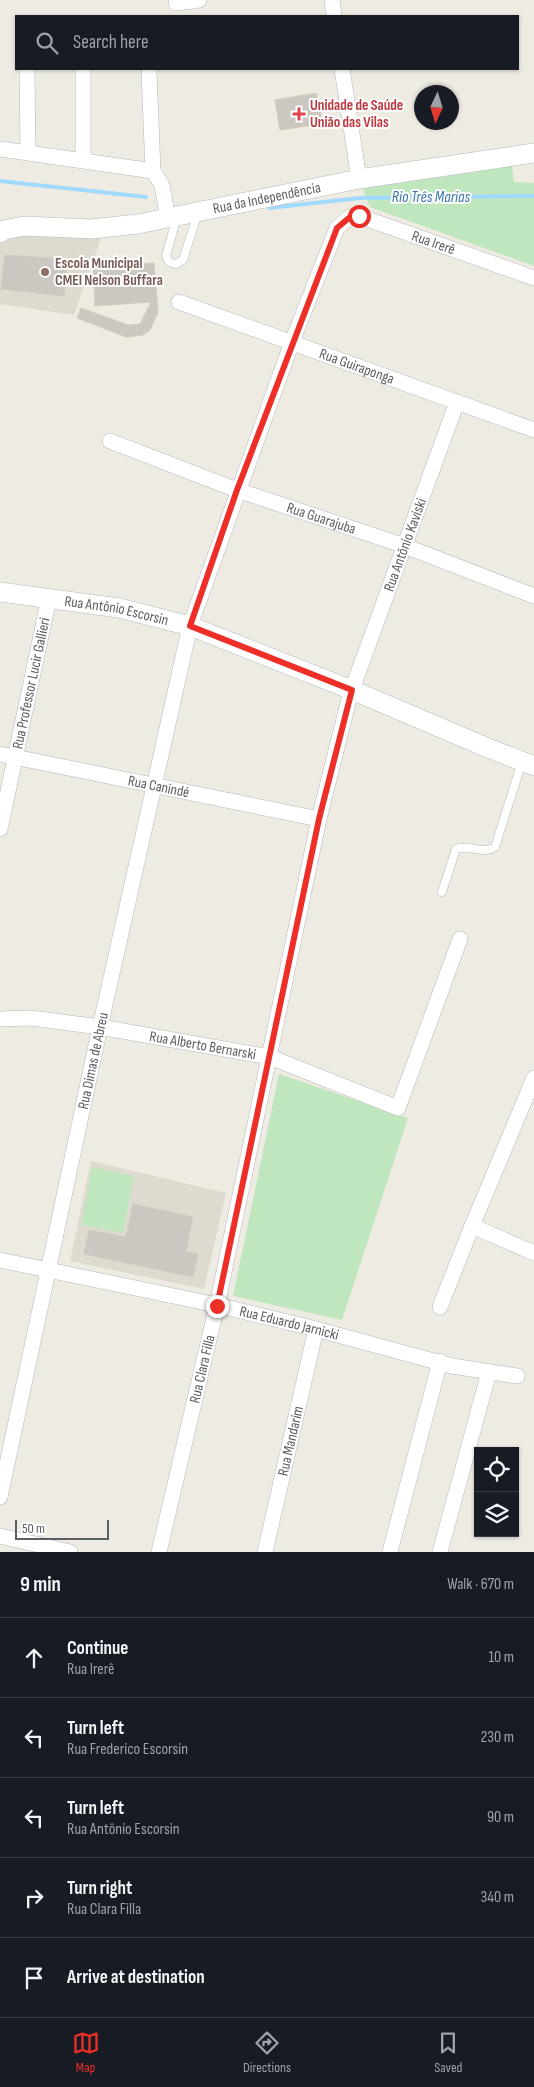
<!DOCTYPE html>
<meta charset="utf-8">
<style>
body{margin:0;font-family:"Sofia Sans Condensed",sans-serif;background:#242831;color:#f1f3f6}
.controls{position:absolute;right:15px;bottom:15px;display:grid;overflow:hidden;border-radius:0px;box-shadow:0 1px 4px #0004}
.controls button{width:45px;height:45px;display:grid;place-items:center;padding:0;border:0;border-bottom:1px solid #363941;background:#171b24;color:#f1f3f6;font:25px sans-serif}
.compass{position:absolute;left:414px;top:85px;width:45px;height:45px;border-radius:50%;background:#171b24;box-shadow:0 1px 4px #0004;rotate:184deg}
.scale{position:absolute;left:15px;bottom:12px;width:94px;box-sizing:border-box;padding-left:5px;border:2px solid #5a5f63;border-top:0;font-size:14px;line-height:18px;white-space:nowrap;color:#5a5f63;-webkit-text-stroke:4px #fff;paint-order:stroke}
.stop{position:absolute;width:15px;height:15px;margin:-11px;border:4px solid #ee2f28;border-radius:50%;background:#fff}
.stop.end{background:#ee2f28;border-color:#fff;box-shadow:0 1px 5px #0008}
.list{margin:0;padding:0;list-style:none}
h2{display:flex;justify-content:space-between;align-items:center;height:65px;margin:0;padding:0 20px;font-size:21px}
h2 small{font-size:16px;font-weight:400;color:#9ea1a6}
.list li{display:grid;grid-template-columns:32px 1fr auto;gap:15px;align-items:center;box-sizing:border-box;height:80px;padding:0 20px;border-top:1px solid #363941}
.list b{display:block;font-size:19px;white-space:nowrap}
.list p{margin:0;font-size:16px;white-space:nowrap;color:#9ea1a6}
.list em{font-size:16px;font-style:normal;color:#9ea1a6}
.icon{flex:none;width:28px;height:28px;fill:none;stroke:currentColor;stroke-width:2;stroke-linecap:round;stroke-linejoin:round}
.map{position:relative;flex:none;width:534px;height:1552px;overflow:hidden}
.search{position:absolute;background:#171b24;box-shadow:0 1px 4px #0004;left:15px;right:15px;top:15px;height:55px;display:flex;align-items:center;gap:12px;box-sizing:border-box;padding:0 18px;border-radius:0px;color:#9ea1a6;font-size:19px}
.sheet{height:465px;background:#171b24}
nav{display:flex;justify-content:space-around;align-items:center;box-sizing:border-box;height:70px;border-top:1px solid #363941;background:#171b24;font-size:14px;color:#9ea1a6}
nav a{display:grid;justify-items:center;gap:2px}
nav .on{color:#ee2f28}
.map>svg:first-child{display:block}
.education{fill:#dedad0}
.green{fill:#bfe6bd}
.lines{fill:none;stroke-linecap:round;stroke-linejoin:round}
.stream{stroke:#a1daff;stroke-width:4}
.building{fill:#cbc7c1;stroke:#d3ccc0}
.service-casing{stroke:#b5b9bd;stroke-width:9}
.minor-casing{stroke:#b5b9bd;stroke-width:16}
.tertiary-casing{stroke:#b5b9bd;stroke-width:20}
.service{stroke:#fff;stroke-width:8}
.minor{stroke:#fff;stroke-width:15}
.tertiary{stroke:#fff;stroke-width:19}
.route{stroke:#ee2f28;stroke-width:6}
.health-dot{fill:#e0444e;stroke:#fff;stroke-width:2}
.education-dot{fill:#8d6e63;stroke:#fff;stroke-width:2}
.labels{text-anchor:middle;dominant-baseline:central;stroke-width:4;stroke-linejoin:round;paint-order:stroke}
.health-label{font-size:15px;font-weight:bold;fill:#be3a42;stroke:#fff;text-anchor:start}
.street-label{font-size:15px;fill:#5a5f63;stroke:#fff}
.education-label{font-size:15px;font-weight:bold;fill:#785e54;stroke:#fff;text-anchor:start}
.water-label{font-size:16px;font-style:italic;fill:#3975ab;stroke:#fff}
</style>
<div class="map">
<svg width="534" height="1552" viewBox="0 0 534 1552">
<rect width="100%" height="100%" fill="#eeebe2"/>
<path class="education" d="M8 233 101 238 74 315 0 304V240Z
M91 1161 226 1193 204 1289 70 1261Z"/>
<path class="green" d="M511 160 514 182 534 183V266L370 207 360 182Z
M279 1074 408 1118 342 1320 233 1296Z
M92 1167 134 1176 123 1233 81 1225Z"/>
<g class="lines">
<path class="stream" d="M0 181 146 197
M269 208 360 198 534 196"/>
</g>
<path class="building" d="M316 93 321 111V124L280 130 275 100Z
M5 255 67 259 64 296 1 289Z
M154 263 158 312 150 330 143 335 126 337 77 318 81 308 128 325 140 324 151 302 95 306 93 267Z
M133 1204 193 1217 186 1252 198 1254 193 1277 84 1254 89 1230 126 1237Z"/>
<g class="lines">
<g class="service-casing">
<path id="service" d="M177 217 166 256 169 262 176 264 183 260 198 213
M442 892 456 849C468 844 485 855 495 847L522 762"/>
</g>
<g class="minor-casing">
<g id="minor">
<path d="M332 0 334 16"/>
<path d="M176 3 199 0"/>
<path d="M27 69 28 153"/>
<path d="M342 69 359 179"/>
<path d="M149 72 153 171"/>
<path d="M0 149 153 171 162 185 168 219"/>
<path d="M83 160V69"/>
<path id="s1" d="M179 302 534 430"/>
<path id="s2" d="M110 441 237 490 405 546 534 596"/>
<path id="s3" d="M0 754 319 819"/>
<path id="s4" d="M0 829 49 598"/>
<path id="s5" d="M0 1019 31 1018 100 1027 270 1057 398 1108 460 939"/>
<path d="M472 1226 534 1253"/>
<path id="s6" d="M0 1260 217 1305 316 1329 452 1366 517 1376"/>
<path d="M440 1307 472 1226 534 1078"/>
<path id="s7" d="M0 1497 100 1027 190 626 292 342 337 228 350 217 359 216 534 278"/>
<path d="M0 1536 70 1552"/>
<path id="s8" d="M159 1552 217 1305 319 819 350 695 457 402"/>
<path id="s9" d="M265 1552 316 1329"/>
<path d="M390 1552 440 1361"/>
<path d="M440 1552 489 1372"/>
</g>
</g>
<g class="tertiary-casing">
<g id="tertiary">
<path id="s10" d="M0 233 4 230 24 226 91 229 138 224 359 179 534 153"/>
<path id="s11" d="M0 592 119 608 190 626 352 690 488 748 534 766"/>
</g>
</g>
<use href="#service" class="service"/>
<use href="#minor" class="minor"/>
<use href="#tertiary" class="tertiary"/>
</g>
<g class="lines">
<path class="route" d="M217 1306 319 819 352 690 190 626 237 490 337 228 350 217 359 216"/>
</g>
<path class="health-dot" d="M296.5 106.5h5v5h5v5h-5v5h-5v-5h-5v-5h5z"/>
<circle class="education-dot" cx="45" cy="272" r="5"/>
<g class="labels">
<g class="health-label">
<text x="310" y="105">Unidade de Saúde<tspan x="310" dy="17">União das Vilas</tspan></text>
</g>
<g class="street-label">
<text stroke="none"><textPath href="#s10" startOffset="271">Rua da Independência</textPath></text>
<text stroke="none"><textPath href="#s7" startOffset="1421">Rua Irerê</textPath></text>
<text stroke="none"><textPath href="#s1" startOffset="189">Rua Guiraponga</textPath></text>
<text stroke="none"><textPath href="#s2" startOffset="225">Rua Guarajuba</textPath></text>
<text stroke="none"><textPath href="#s8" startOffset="1038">Rua Antônio Kaviski</textPath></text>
<text stroke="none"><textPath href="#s11" startOffset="118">Rua Antônio Escorsin</textPath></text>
<text stroke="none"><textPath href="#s4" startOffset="149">Rua Professor Lucir Gallieri</textPath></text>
<text stroke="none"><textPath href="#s3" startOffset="162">Rua Canindé</textPath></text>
<text stroke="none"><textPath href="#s5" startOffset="205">Rua Alberto Bernarski</textPath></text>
<text stroke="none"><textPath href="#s7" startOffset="446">Rua Dimas de Abreu</textPath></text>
<text stroke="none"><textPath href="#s6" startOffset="296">Rua Eduardo Jarnicki</textPath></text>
<text stroke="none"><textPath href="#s8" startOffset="188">Rua Clara Filla</textPath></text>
<text stroke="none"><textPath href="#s9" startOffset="114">Rua Mandarim</textPath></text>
</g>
<g class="education-label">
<text x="55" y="263">Escola Municipal<tspan x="55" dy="17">CMEI Nelson Buffara</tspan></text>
</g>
<g class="water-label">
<text x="431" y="197">Rio Três Marias</text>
</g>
</g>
</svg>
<div class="controls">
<button><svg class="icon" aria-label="locate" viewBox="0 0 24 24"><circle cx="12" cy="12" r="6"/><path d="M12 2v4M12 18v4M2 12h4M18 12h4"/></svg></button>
<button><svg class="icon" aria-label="layers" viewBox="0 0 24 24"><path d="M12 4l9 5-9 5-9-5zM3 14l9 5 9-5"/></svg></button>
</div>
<svg class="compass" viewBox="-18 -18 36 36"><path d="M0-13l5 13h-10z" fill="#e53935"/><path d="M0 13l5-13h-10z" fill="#9ea1a6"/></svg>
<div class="scale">50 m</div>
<div class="stop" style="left:359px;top:216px"></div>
<div class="stop end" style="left:217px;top:1306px"></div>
<div class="search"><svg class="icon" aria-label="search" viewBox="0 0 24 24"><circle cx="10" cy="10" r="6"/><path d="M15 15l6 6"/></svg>Search here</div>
</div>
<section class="sheet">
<h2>9 min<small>Walk · 670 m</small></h2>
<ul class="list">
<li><svg class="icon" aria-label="ahead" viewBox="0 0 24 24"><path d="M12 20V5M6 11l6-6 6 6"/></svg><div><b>Continue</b><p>Rua Irerê</p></div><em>10 m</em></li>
<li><svg class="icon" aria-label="left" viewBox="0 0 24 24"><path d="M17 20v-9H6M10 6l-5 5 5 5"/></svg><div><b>Turn left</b><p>Rua Frederico Escorsin</p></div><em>230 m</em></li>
<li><svg class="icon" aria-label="left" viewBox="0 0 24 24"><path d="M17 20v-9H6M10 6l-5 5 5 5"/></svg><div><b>Turn left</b><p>Rua Antônio Escorsin</p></div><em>90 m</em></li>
<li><svg class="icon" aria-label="right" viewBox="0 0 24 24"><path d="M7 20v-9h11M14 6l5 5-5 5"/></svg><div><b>Turn right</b><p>Rua Clara Filla</p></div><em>340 m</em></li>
<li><svg class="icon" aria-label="arrive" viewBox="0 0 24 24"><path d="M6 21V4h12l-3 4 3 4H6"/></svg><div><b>Arrive at destination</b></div></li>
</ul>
</section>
<nav>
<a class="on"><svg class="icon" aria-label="map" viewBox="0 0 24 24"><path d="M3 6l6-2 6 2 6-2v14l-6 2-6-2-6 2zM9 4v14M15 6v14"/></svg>Map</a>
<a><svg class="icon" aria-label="directions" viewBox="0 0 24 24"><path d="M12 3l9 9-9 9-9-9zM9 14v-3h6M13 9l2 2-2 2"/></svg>Directions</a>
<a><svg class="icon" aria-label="saved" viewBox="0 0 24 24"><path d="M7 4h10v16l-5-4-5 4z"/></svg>Saved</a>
</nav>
